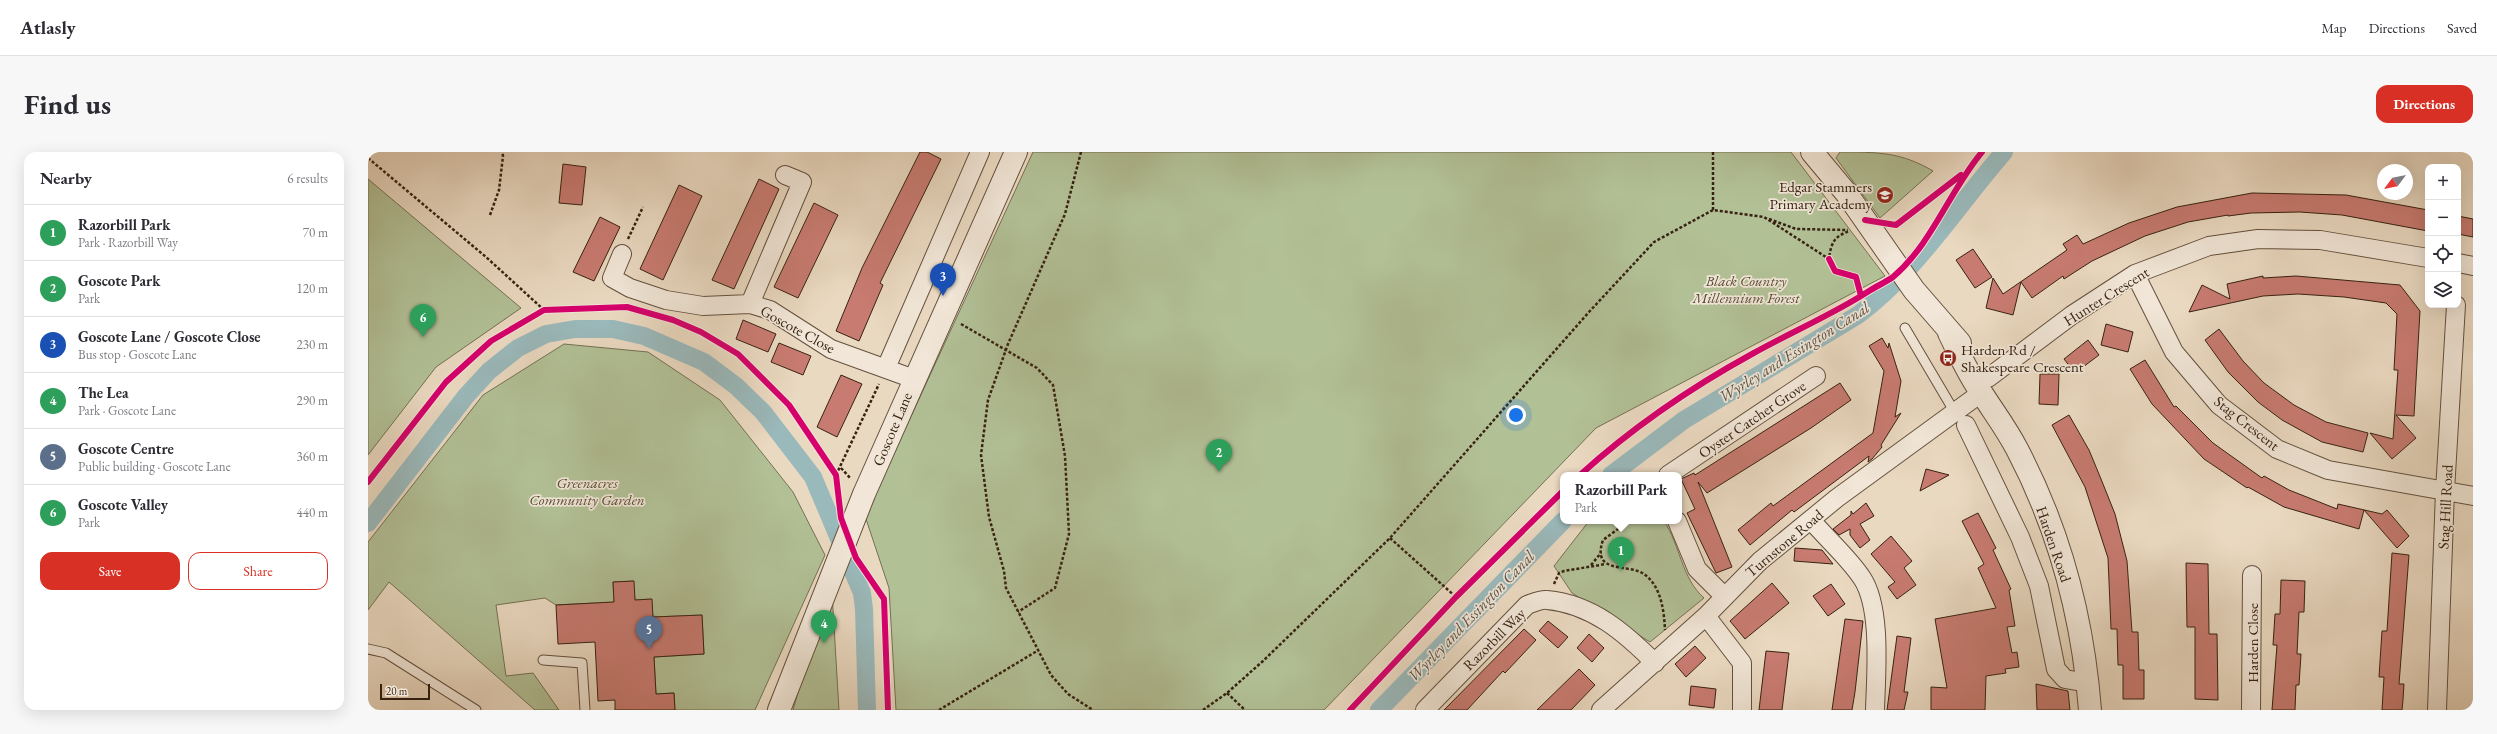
<!DOCTYPE html>
<meta charset="utf-8">
<style>
body{margin:0;font-family:"EB Garamond",serif;background:#f7f7f7;color:#2b2b33}
.controls{position:absolute;right:12px;top:12px;display:grid;overflow:hidden;border-radius:8px;box-shadow:0 4px 16px #0002}
.controls button{width:36px;height:36px;display:grid;place-items:center;padding:0;border:0;border-bottom:1px solid #e1e1e2;background:#fff;color:#2b2b33;font:20px sans-serif}
.compass{position:absolute;left:2009px;top:12px;width:36px;height:36px;border-radius:50%;background:#fff;box-shadow:0 4px 16px #0002;rotate:238deg}
.scale{position:absolute;left:12px;bottom:10px;width:50px;box-sizing:border-box;padding-left:4px;border:2px solid #372212;border-top:0;font-size:11px;line-height:14px;white-space:nowrap;color:#372212;-webkit-text-stroke:3px #f1e6d7;paint-order:stroke}
.you{position:absolute;left:1148px;top:263px;width:14px;height:14px;margin:-10px;border:3px solid #fff;border-radius:50%;background:#1a73e8;box-shadow:0 0 0 6px #1a73e833}
.badge{display:grid;place-items:center;width:26px;height:26px;border-radius:50%;background:#d93025;color:#fff;font-size:13px;font-weight:700}
.pin{position:absolute;translate:-50% -33px;filter:drop-shadow(0 1px 2px #0008)}
.pin::after{content:'';position:absolute;top:21px;width:14px;height:12px;background:inherit;clip-path:polygon(0 0,100% 0,50% 100%)}
.popup{position:absolute;left:1192px;top:320px;width:122px;height:52px;box-sizing:border-box;display:grid;place-content:center;border-radius:8px;background:#fff;filter:drop-shadow(0 1px 3px #0005);font-size:13px;white-space:nowrap;color:#7c7c81}
.popup b{font-size:15px;color:#2b2b33}
.popup::after{content:'';position:absolute;left:50%;top:100%;margin-left:-8px;border:8px solid transparent;border-top-color:#fff}
.list{margin:0;padding:0;list-style:none}
h2{display:flex;justify-content:space-between;align-items:center;height:52px;margin:0;padding:0 16px;font-size:17px}
h2 small{font-size:13px;font-weight:400;color:#7c7c81}
.list li{display:grid;grid-template-columns:26px 1fr auto;gap:12px;align-items:center;box-sizing:border-box;height:56px;padding:0 16px;border-top:1px solid #e1e1e2}
.list b{display:block;font-size:15px;white-space:nowrap}
.list p{margin:0;font-size:13px;white-space:nowrap;color:#7c7c81}
.list em{font-size:13px;font-style:normal;color:#7c7c81}
.actions{display:flex;gap:8px;padding:12px 16px}
.actions a{flex:1;padding:9px 0;border:1px solid #d93025;border-radius:12px;text-align:center;font-size:14px;color:#d93025}
.actions .main{background:#d93025;color:#fff}
.icon{flex:none;width:22px;height:22px;fill:none;stroke:currentColor;stroke-width:2;stroke-linecap:round;stroke-linejoin:round}
.map{position:relative;flex:none;width:2105px;height:558px;overflow:hidden;border-radius:12px}
header{display:flex;align-items:center;gap:24px;box-sizing:border-box;height:56px;padding:0 20px;background:#fff;border-bottom:1px solid #e1e1e2}
header strong{font-size:19px}
nav{display:flex;gap:22px;margin-inline-start:auto;font-size:14px}
.intro{display:flex;align-items:center;justify-content:space-between;box-sizing:border-box;height:96px;padding:0 24px}
h1{margin:0;font-size:28px}
.button{padding:10px 18px;border-radius:12px;background:#d93025;color:#fff;font-size:14px;font-weight:700}
main{display:flex;gap:24px;padding:0 24px}
aside{flex:1;background:#fff;border-radius:12px;box-shadow:0 4px 16px #0002}
.map>svg:first-child{display:block}
.green{fill:#b2c096;stroke:#747154}
.lines{fill:none;stroke-linecap:round;stroke-linejoin:round}
.canal{stroke:#9ab9bb;stroke-width:18}
.building{fill:#c87b71;stroke:#372212}
.service-casing{stroke:#64503e;stroke-width:11}
.minor-casing{stroke:#64503e;stroke-width:20}
.tertiary-casing{stroke:#64503e;stroke-width:24}
.path{stroke:#372212;stroke-width:2.5;stroke-dasharray:3 2;stroke-linecap:butt}
.service{stroke:#f1e6d7;stroke-width:9}
.minor{stroke:#f1e6d7;stroke-width:18}
.tertiary{stroke:#f1e6d7;stroke-width:22}
.cycleway-casing{stroke:#f1e6d7;stroke-width:8}
.cycleway{stroke:#d6006c;stroke-width:6}
.labels{text-anchor:middle;dominant-baseline:central;stroke-width:3.5;stroke-linejoin:round;paint-order:stroke}
.poi-label{font-size:15px;fill:#372212;stroke:#f1e6d7;text-anchor:end}
.park-label{font-size:15px;font-style:italic;fill:#564a33;stroke:#f1e6d7}
.street-label{font-size:15px;fill:#372212;stroke:#f1e6d7}
.water-label{font-size:16px;font-style:italic;fill:#554f45;stroke:#f1e6d7}
</style>
<header>
<strong>Atlasly</strong>
<nav><a>Map</a><a>Directions</a><a>Saved</a></nav>
</header>
<div class="intro"><h1>Find us</h1><a class="button">Directions</a></div>
<main>
<aside>
<h2>Nearby<small>6 results</small></h2>
<ul class="list">
<li><span class="badge" style="background:#2e9e5b">1</span><div><b>Razorbill Park</b><p>Park · Razorbill Way</p></div><em>70 m</em></li>
<li><span class="badge" style="background:#2e9e5b">2</span><div><b>Goscote Park</b><p>Park</p></div><em>120 m</em></li>
<li><span class="badge" style="background:#1a4fb4">3</span><div><b>Goscote Lane / Goscote Close</b><p>Bus stop · Goscote Lane</p></div><em>230 m</em></li>
<li><span class="badge" style="background:#2e9e5b">4</span><div><b>The Lea</b><p>Park · Goscote Lane</p></div><em>290 m</em></li>
<li><span class="badge" style="background:#5c6f8a">5</span><div><b>Goscote Centre</b><p>Public building · Goscote Lane</p></div><em>360 m</em></li>
<li><span class="badge" style="background:#2e9e5b">6</span><div><b>Goscote Valley</b><p>Park</p></div><em>440 m</em></li>
</ul>
<div class="actions"><a class="main">Save</a><a>Share</a></div>
</aside>
<div class="map">
<svg width="2105" height="558" viewBox="0 0 2105 558">
<rect width="100%" height="100%" fill="#ead9c1"/>
<filter id="stains"><feTurbulence type="fractalNoise" baseFrequency=".005" numOctaves="4"/><feColorMatrix values="0 0 0 0 .2 0 0 0 0 .09 0 0 0 0 .02 0 0 0 .5 -.17"/></filter>
<radialGradient id="worn" r=".72"><stop offset=".6" stop-color="#630" stop-opacity="0"/><stop offset="1" stop-color="#630" stop-opacity=".3"/></radialGradient>
<path class="green" d="M665 0H1423L1517 124 1228 276 956 558H528L521 436 497 364Z
M1472 0C1509 0 1533 0 1565 19L1512 66 1468 6Z
M0 27 153 156 68 215 0 303Z
M196 192 280 200 352 248 425 340 457 403 387 558H307L306 541 288 542 286 505 336 502 334 463 285 465 283 447 267 448 265 429 245 430 246 450 188 453 177 446 128 453 138 524 165 521 191 558H167L21 430 0 458V390L115 243Z
M1221 369H1296C1312 393 1314 427 1336 446L1282 490 1204 441 1186 414Z
M463 424 471 558H425Z"/>
<g class="lines">
<path class="canal" d="M1243 323 1316 268 1490 163C1548 120 1588 55 1636 0
M0 371 98 244 121 219 150 196 178 182 207 177H245L276 184 336 210 368 234 395 260 445 325 494 441 496 457 499 558
M1011 558 1195 369"/>
</g>
<path class="building" d="M552 0H559L573 7 512 131 515 133 491 189 468 179 494 116Z
M195 12 218 15 214 53 191 51Z
M391 27 411 37 366 137 344 128Z
M311 33 334 44 295 128 272 117Z
M1884 41 1978 43 2060 58V79L1974 63 1932 60 1883 61 1860 64V63L1820 70 1777 84 1724 109 1696 127 1695 124 1664 146 1653 130 1645 163 1618 156 1625 126 1635 142 1699 98 1695 92 1709 83 1715 92 1761 71 1809 55Z
M446 51 470 63 430 146 406 135Z
M2090 64 2105 67V85L2090 82Z
M232 65 252 75 226 129 205 120Z
M1605 97 1624 125 1607 136 1588 108Z
M1895 124V126L1928 124 2032 133 2052 159 2046 264 2028 263 2048 286 2024 307 2002 281 2025 287 2030 218H2026L2029 162 2018 151 1976 145 1930 142 1895 144 1821 160 1834 133 1862 147 1859 132Z
M375 168 408 182 400 200 368 187Z
M1738 172 1765 180 1760 200 1733 193Z
M1851 177 1875 209 1896 231 1926 253 1958 270 2000 281 1995 300 1954 290 1914 268 1890 250 1860 220 1837 188Z
M1514 186 1520 196 1521 191 1533 229 1527 265 1533 261 1513 293 1514 295 1504 307 1500 310 1501 304 1426 360 1424 358 1382 393 1370 378 1403 351 1405 354 1505 281 1516 219 1501 194Z
M1720 188 1731 203 1707 221 1696 207Z
M411 191 443 204 435 223 403 210Z
M1777 208 1806 255 1808 254 1845 291 1894 326 1896 324 1921 338 1969 357 1970 352 2014 362 2019 358 2041 384 2029 396 1996 358 1991 377 1916 355 1880 335 1879 336 1836 307 1784 252 1762 217Z
M1672 222H1691L1690 253 1671 252Z
M473 223 494 232 469 285 449 275Z
M1472 231 1483 248 1443 276 1339 341 1330 330 1364 415 1348 421 1319 361 1327 357 1313 327 1326 321 1327 323Z
M1701 263 1721 298 1733 327 1747 362 1759 409 1764 480H1770L1771 518H1776V547H1755V513H1750L1749 477H1743L1740 406 1717 335 1684 273Z
M1558 317 1581 323 1552 339Z
M1498 351 1506 364 1492 372 1502 388 1492 396 1482 383V377L1471 383 1465 377 1483 363V359L1485 362Z
M1610 361 1628 396 1625 398 1643 437 1641 438 1647 474 1639 475 1644 501 1649 500 1651 515 1637 517 1638 521 1618 524 1617 558H1563V535L1579 536 1567 467 1628 456 1610 416 1616 412 1594 369Z
M1523 384 1544 409 1536 416 1548 433 1529 447 1520 435 1527 430 1503 402Z
M1427 396 1454 398 1465 412 1426 409Z
M2024 401 2041 403 2031 532H2036L2035 548 2034 558H2014L2016 525H2011L2014 479H2019Z
M1818 411 1840 412 1841 482H1849L1850 548 1827 547V475H1819Z
M1913 428 1937 429 1936 460H1931L1929 502H1933L1931 533H1928L1927 558H1904L1909 493H1905L1907 462H1912Z
M266 429 267 448 284 447 285 465 334 463 336 502 286 505 288 542 306 541 307 558H247V548L230 549 227 490 190 492 188 453 246 450 245 430Z
M1404 431 1421 451 1377 487 1362 469Z
M1463 432 1477 452 1460 464 1445 444Z
M1477 467 1495 469 1487 540 1484 558H1464Z
M1180 469 1200 485 1190 496 1171 479Z
M1156 477 1168 488 1137 521 1135 519 1099 558H1076Z
M1221 482 1236 496 1224 510 1209 496Z
M1529 484 1543 486 1536 540H1540L1536 558H1519Z
M1327 494 1338 506 1318 525 1307 512Z
M1398 499 1421 501 1414 558H1391Z
M1211 517 1227 533 1203 558H1169Z
M1668 532 1700 539 1702 558H1669Z
M1323 534 1348 537 1346 556 1321 553Z"/>
<g class="lines">
<g class="service-casing">
<path id="service" d="M1537 176 1586 259
M0 497 18 501 108 558
M175 508 214 511 217 558"/>
</g>
<g class="minor-casing">
<path id="minor" d="M254 102 244 126 262 136 298 148 335 154 382 152 402 158 463 197 546 227
M2090 111 2105 114
M1767 122 1806 200 1851 253 1909 297 1960 318 2105 344
M382 152 434 30 417 23
M518 216 612 0
M1620 226 1704 163 1767 122 1841 94 1890 87 1952 88 2060 106
M1598 273 1652 385 1671 434 1688 517 1697 527 1720 531
M1300 323 1448 224
M1443 368C1459 387 1480 405 1494 426 1514 456 1508 522 1507 558
M1309 369 1329 417 1357 445
M1338 464 1374 511V558
M1057 558 1159 453C1165 451 1173 447 1179 448 1224 452 1257 481 1287 511
M1233 558 1338 464 1392 409 1469 346 1613 241
M1883 558 1884 423
M2069 558 2077 339 2088 153"/>
</g>
<g class="tertiary-casing">
<path id="tertiary" d="M1444 0 1479 42 1546 138 1592 191
M1581 181C1591 201 1600 222 1613 240 1625 259 1638 276 1649 297 1691 377 1715 467 1722 558
M411 558 496 342 648 0"/>
</g>
<path class="path" d="M713 0 697 62 640 192 620 248 613 303 621 365 636 419 638 436 683 523 700 542 725 558
M1345 0V58
M0 6 118 105 176 158
M122 63 131 38 135 4 134 0
M1401 67 1428 77 1480 78
M260 87 275 55
M593 172 669 216 685 233 697 304 701 382 687 436 650 460
M473 316 483 327
M468 323 511 232
M1257 369 1254 374 1235 388C1223 423 1260 411 1276 422 1293 434 1296 458 1297 478
M1022 386 1088 445
M1223 413 1233 401
M1186 432 1191 421 1196 419 1238 412
M859 541 877 558
M571 558 669 499
M835 558 859 541 895 509 1022 386 1221 160 1286 90 1345 58 1396 65 1461 107C1463 91 1466 84 1482 79"/>
<use href="#service" class="service"/>
<use href="#minor" class="minor"/>
<use href="#tertiary" class="tertiary"/>
<g class="cycleway-casing">
<path id="cycleway" d="M1497 68 1528 73 1593 23
M1461 107 1467 119 1488 125 1493 144
M1212 323C1265 275 1322 236 1384 202 1423 180 1464 163 1501 139 1509 134 1518 130 1525 125 1564 92 1582 38 1614 0
M0 330 78 230 123 189 176 158 259 155 305 168 333 180 370 202 421 253 468 323 473 366 488 406 516 447 520 558
M982 558 1088 445 1195 339"/>
</g>
<use href="#cycleway" class="cycleway"/>
</g>
<defs>
<g id="school-disc" transform="scale(0.9)"><circle r="9.5" fill="#8f2418" stroke="#f1e6d7"/><path d="M0-5L7-2L0 1L-7-2ZM-4 1L0 2.5L4 1V4Q0 6-4 4Z" fill="#fff"/></g>
<g id="bus-disc" transform="scale(0.9)"><circle r="9.5" fill="#8f2418" stroke="#f1e6d7"/><path d="M-5-6H5V4H4V6H2V4H-2V6H-4V4H-5ZM-3.5-4V0h7V-4ZM-3.5 1.2v1.5H-2V1.2ZM2 1.2v1.5H3.5V1.2Z" fill="#fff"/></g>
</defs>
<g fill-rule="evenodd">
<use href="#school-disc" x="1517" y="43"/>
<use href="#bus-disc" x="1580" y="206"/>
</g>
<g class="labels">
<g class="poi-label">
<text x="1504" y="34">Edgar Stammers<tspan x="1504" dy="17">Primary Academy</tspan></text>
<text x="1593" y="197" text-anchor="start">Harden Rd /<tspan x="1593" dy="17">Shakespeare Crescent</tspan></text>
</g>
<g class="park-label">
<text x="1378" y="128">Black Country<tspan x="1378" dy="17">Millennium Forest</tspan></text>
<text x="219" y="330">Greenacres<tspan x="219" dy="17">Community Garden</tspan></text>
</g>
<g class="street-label">
<text transform="translate(1738 144) rotate(-32)">Hunter Crescent</text>
<text transform="translate(430 177) rotate(29)">Goscote Close</text>
<text transform="translate(1384 267) rotate(-34)">Oyster Catcher Grove</text>
<text transform="translate(1879 271) rotate(38)">Stag Crescent</text>
<text transform="translate(524 277) rotate(-67)">Goscote Lane</text>
<text transform="translate(2077 355) rotate(-87)">Stag Hill Road</text>
<text transform="translate(1416 391) rotate(-40)">Turnstone Road</text>
<text transform="translate(1686 392) rotate(71)">Harden Road</text>
<text transform="translate(1126 487) rotate(-45)">Razorbill Way</text>
<text transform="translate(1884 491) rotate(-90)">Harden Close</text>
</g>
<g class="water-label">
<text transform="translate(1426 200) rotate(-32)">Wyrley and Essington Canal</text>
<text transform="translate(1103 464) rotate(-46)">Wyrley and Essington Canal</text>
</g>
</g>
<rect width="100%" height="100%" filter="url(#stains)"/>
<rect width="100%" height="100%" fill="url(#worn)"/>
</svg>
<div class="controls">
<button>+</button>
<button>−</button>
<button><svg class="icon" aria-label="locate" viewBox="0 0 24 24"><circle cx="12" cy="12" r="6"/><path d="M12 2v4M12 18v4M2 12h4M18 12h4"/></svg></button>
<button><svg class="icon" aria-label="layers" viewBox="0 0 24 24"><path d="M12 4l9 5-9 5-9-5zM3 14l9 5 9-5"/></svg></button>
</div>
<svg class="compass" viewBox="-18 -18 36 36"><path d="M0-13l5 13h-10z" fill="#e53935"/><path d="M0 13l5-13h-10z" fill="#7c7c81"/></svg>
<div class="scale">20 m</div>
<div class="you"></div>
<div class="pin badge" style="left:1253px;top:418px;background:#2e9e5b">1</div>
<div class="popup"><b>Razorbill Park</b>Park</div>
<div class="pin badge" style="left:851px;top:320px;background:#2e9e5b">2</div>
<div class="pin badge" style="left:575px;top:144px;background:#1a4fb4">3</div>
<div class="pin badge" style="left:456px;top:491px;background:#2e9e5b">4</div>
<div class="pin badge" style="left:281px;top:497px;background:#5c6f8a">5</div>
<div class="pin badge" style="left:55px;top:185px;background:#2e9e5b">6</div>
</div>
</main>
